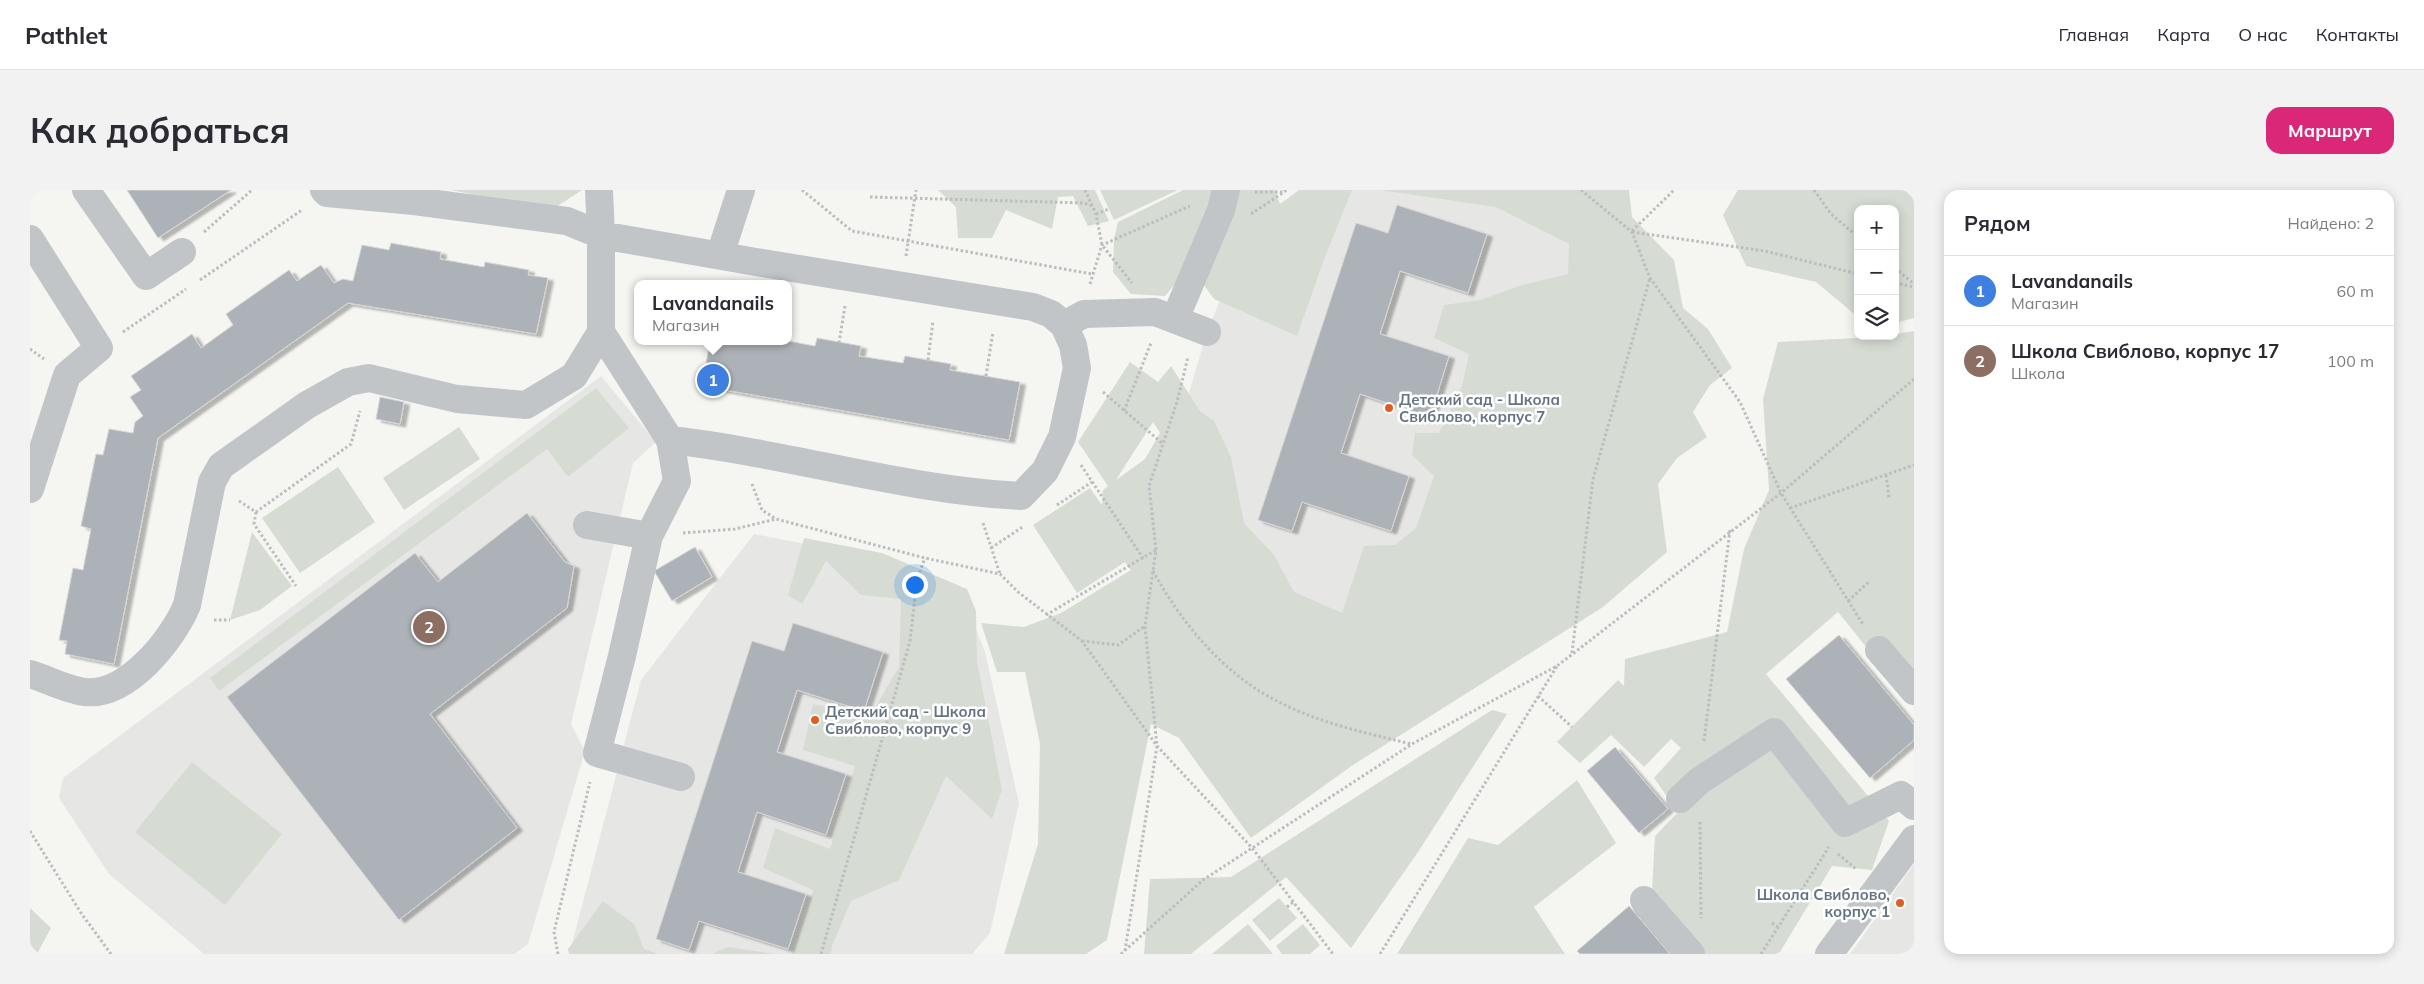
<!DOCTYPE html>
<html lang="ru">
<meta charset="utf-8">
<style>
body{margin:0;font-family:Mulish,sans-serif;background:#f2f2f3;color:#2b2b33}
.controls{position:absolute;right:15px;top:15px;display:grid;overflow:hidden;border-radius:10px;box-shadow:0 2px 12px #0003}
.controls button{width:45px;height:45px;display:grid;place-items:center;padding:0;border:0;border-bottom:1px solid #e1e1e2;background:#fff;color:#2b2b33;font:25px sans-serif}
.you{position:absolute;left:884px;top:394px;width:18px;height:18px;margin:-12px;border:4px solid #fff;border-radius:50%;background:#1a73e8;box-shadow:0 0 0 8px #1a73e833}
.badge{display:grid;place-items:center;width:32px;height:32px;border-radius:50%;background:#db2777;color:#fff;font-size:16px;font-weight:700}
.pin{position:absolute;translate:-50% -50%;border:2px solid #fff;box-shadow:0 1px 5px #0006}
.popup{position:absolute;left:604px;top:90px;width:158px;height:65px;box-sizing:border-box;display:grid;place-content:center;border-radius:10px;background:#fff;filter:drop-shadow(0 1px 4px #0005);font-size:16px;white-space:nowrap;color:#7c7c81}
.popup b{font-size:19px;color:#2b2b33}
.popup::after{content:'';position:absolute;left:50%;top:100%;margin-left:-10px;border:10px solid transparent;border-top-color:#fff}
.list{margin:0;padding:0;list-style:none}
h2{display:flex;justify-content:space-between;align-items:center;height:65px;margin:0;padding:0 20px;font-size:21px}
h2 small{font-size:16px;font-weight:400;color:#7c7c81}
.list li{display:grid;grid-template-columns:32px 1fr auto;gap:15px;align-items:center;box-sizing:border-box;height:70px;padding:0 20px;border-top:1px solid #e1e1e2}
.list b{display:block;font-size:19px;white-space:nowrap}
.list p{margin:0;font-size:16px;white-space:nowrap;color:#7c7c81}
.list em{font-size:16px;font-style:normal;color:#7c7c81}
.icon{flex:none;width:28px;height:28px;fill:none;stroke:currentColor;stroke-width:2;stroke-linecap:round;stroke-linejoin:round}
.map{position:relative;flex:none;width:1884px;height:764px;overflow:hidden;border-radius:15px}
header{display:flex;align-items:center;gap:30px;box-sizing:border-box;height:70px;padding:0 25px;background:#fff;border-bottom:1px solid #e1e1e2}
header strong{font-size:24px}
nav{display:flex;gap:28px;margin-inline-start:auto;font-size:18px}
.intro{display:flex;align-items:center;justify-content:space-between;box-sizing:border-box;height:120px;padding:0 30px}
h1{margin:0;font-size:35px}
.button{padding:12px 22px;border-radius:15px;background:#db2777;color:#fff;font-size:18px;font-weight:700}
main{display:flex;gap:30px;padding:0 30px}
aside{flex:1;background:#fff;border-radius:15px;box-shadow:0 2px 12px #0003}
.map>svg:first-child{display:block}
.built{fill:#e6e7e5}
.green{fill:#d6dcd3;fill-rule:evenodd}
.building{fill:#acb2b8;stroke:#d7d7d5;filter:url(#shadow)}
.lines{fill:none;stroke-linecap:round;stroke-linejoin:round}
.path{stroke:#bbbdbf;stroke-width:3;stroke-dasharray:2.5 2.5;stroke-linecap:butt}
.minor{stroke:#c1c5c8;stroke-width:28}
.poi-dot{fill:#e15d26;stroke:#fff;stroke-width:2}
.labels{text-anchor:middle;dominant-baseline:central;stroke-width:5;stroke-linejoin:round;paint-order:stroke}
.poi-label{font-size:15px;font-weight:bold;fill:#657483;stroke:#fff;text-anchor:start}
</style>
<header>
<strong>Pathlet</strong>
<nav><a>Главная</a><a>Карта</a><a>О нас</a><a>Контакты</a></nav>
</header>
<div class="intro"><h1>Как добраться</h1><a class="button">Маршрут</a></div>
<main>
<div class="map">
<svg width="1884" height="764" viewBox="0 0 1884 764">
<defs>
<filter id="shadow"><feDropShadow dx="5.5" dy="3" stdDeviation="1" flood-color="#0004"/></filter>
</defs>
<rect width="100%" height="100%" fill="#f5f6f2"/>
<path class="built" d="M1277 0H1514L1603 79 1549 284 1252 466 1132 294 1177 142 1218 41Z
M571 186 626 252 603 273 541 534 555 561 498 754 485 764H174L79 684 29 608 33 588Z
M724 344 827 364 936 412 955 462 989 613 960 743 942 764H545L542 754 611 490Z
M1884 674V764H1820L1828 753Z"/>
<path class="green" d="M421 0H552L520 21Z
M908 0H1065L1079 31 1058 36 1043 6 1028 7 1022 39 976 20 962 48H928L926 17Z
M1070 0H1148L1084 30Z
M1153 0H1245L1250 14 1269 0H1322L1295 67 1267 146 1184 109 1166 84 1156 81 1135 106 1101 104 1083 82 1084 49 1088 32Z
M1350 0H1599L1602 27 1644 70 1653 118 1678 139 1702 178 1680 195 1663 222 1677 247 1647 268 1628 294 1637 362 1573 417 1323 575 1221 648 1149 548 1121 534 1077 750 1056 764H974L1008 654 1010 554 995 482H967L951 433 994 437 1031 423 1101 380 1095 372 1047 403 1003 335 1060 298 1072 315 1073 300 1078 296 1048 252 1100 172 1128 192 1141 176 1170 221 1184 231 1201 267 1214 333 1244 365 1264 402 1312 423 1334 356 1365 355 1386 338 1404 286 1382 265 1385 243H1409L1432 196 1439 164 1404 148 1414 115 1450 110 1492 95 1538 84 1539 54 1466 17ZM1123 232 1130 243 1115 269 1086 290Z
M1708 0H1884V128L1865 133V19H1828V127L1786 92 1716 76 1693 25Z
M1884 141V516L1808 422 1736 484 1859 631 1842 680 1802 676 1750 762 1746 764H1671L1622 701 1625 646 1648 622 1624 588 1651 558 1641 549 1614 577 1581 545 1550 573 1527 552 1588 490 1594 496 1595 469 1697 442 1714 359 1739 300 1733 209 1748 152 1865 146V144Z
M566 198 599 238 538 287 517 259 189 501 180 488Z
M429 237 450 269 374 320 353 288Z
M308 277 345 332 270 383 232 328Z
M222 342 262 396 230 420 200 430Z
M774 348 852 363 937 399 946 421 947 471 972 600 962 629 916 586 869 690 821 711 802 756 801 764H762L783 700 733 678 745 638 800 659 825 576 773 560 783 514 840 526 869 477 871 409 831 405 796 371 772 414 758 405Z
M1462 520 1477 524 1388 662 1321 758 1256 687 1161 764H1114L1120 689 1201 687Z
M162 572 252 644 195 715 105 642Z
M1547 590 1586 653 1504 717 1535 764H1367L1438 648 1468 655Z
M1249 708 1267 728 1240 751 1222 730Z
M573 711 604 734 614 759 628 764H539L538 759Z
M0 718 21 738 8 762 0 764Z
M1218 734 1243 764H1182Z
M1273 734 1290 755 1280 764H1252L1246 756Z
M698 757 745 764H682Z"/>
<path class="building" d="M97 0H201L128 48Z
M1367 15 1457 44 1438 103 1370 81 1350 144 1419 166 1400 227 1330 204 1311 263 1379 286 1361 341 1272 312 1262 341 1228 330 1326 33 1358 43Z
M361 53 411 62 410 69 454 77 455 72 499 80 498 85 518 88 506 144 318 113 128 248 84 474 35 464 37 451 29 450 43 378 53 380 61 339 51 336 66 264 73 265 79 239 103 243 105 232 113 226 100 207 111 200 101 186 162 144 171 158 203 135 196 124 259 80 267 91 291 75 304 93 313 89 323 91 332 55 359 60Z
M787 148 831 156 829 166 873 173 875 166 921 174 920 180 990 192 979 250 672 196 680 151H758L785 156Z
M350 207 374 212 370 234 346 229Z
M497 323 535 372 544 376 537 418 400 524 487 638 369 730 197 507 385 363 408 392Z
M665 357 682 387 642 411 624 381Z
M763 433 853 462 834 521 767 500 747 562 816 584 796 645 727 622 708 682 776 704 758 759 669 731 659 760 626 749 722 451 754 461Z
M1809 445 1884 535V550L1840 588 1756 489Z
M1585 557 1638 619 1609 643 1557 581Z
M1599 716 1640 764H1550L1547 761Z"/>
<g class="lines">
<path class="path" d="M772 0 822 41 1062 84
M1055 0 1066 24 1072 55 1102 93
M1551 0 1602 42 1620 88 1710 212 1751 303 1834 436
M1784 0 1801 24 1828 47
M1225 2H1254
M840 7 1054 13 1063 16
M1066 24 1079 19
M1221 24 1257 0
M1602 41 1644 0
M174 42 222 0
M1602 42 1735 61 1828 84
M876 66 886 0
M1865 78 1884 94
M170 90 272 20
M1865 93 1884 97
M1060 94 1072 55 1160 16
M93 142 156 99
M809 153 815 116
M0 159 14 169
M898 170 903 131
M956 186 963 142
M1073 202 1133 254
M1094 221 1121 153
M1051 275 1113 368
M1856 285 1859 308
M722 294 732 320 746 329 895 368 970 384 988 402 1052 451 1127 556 1223 659 1303 764
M209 311 226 322 321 254 330 221
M1027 315 1062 292
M1760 318 1884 275
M226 322 224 334 266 396
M953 333 970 384
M653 343 705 339 746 329
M961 358 994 336
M1123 381C1152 434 1195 486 1251 513 1292 534 1337 543 1381 554
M1818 411 1840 391
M1016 425 1126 360
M184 430H200
M1052 451 1088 455 1115 436
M1542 463 1563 289 1620 88
M1508 506 1542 537
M1674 551 1700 340
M1670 632 1671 728
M0 641 51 723 81 764
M1808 664 1826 679
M1257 717 1263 712
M1742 733 1748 737
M1095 761 1127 556 1115 436 1126 360 1119 296 1147 212 1158 167
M528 764 524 742 560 592
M791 764 880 451 887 389 895 368
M1091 764 1173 690 1382 554 1527 476 1751 303 1884 189
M1350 764 1527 476
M1731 764 1799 657"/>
<path class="minor" d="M56 0 116 86 152 62
M294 0 297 3 384 11 537 31 571 45 726 72 1003 117 1021 124 1034 135 1054 124 1125 122 1177 142
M0 49 69 158 37 185 0 299
M690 65 711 0
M1145 129 1191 20 1196 0
M571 142 640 250 647 291 619 346 592 466 567 563 651 587
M640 250C758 263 873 300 991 306L1015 281 1032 247 1047 178 1043 155 1034 135
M557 335 619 346
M1849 460 1884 501
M0 484C17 489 37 500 55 502 97 507 143 449 157 415L182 292 191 276 277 215 318 192 339 188 427 209 496 215 544 186 571 142V45L569 0
M1650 609 1669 591 1744 542 1815 633 1871 605 1884 616
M1614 710 1661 764
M1799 764 1884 649"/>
</g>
<g class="poi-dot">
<circle cx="1359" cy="218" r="5"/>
<circle cx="785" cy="530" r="5"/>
<circle cx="1870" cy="713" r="5"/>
</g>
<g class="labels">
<g class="poi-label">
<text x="1369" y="209">Детский сад - Школа<tspan x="1369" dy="17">Свиблово, корпус 7</tspan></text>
<text x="795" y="521">Детский сад - Школа<tspan x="795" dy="17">Свиблово, корпус 9</tspan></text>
<text x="1860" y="704" text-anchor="end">Школа Свиблово,<tspan x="1860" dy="17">корпус 1</tspan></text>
</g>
</g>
</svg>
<div class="controls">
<button>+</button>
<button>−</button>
<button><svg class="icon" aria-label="layers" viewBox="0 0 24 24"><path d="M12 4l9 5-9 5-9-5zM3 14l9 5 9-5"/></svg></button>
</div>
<div class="you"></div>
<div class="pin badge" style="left:683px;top:190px;background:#3f7fe0">1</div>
<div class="popup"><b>Lavandanails</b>Магазин</div>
<div class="pin badge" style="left:399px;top:437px;background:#8d6e63">2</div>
</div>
<aside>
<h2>Рядом<small>Найдено: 2</small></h2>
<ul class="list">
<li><span class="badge" style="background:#3f7fe0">1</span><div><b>Lavandanails</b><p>Магазин</p></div><em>60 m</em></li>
<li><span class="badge" style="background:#8d6e63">2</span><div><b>Школа Свиблово, корпус 17</b><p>Школа</p></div><em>100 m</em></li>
</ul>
</aside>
</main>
